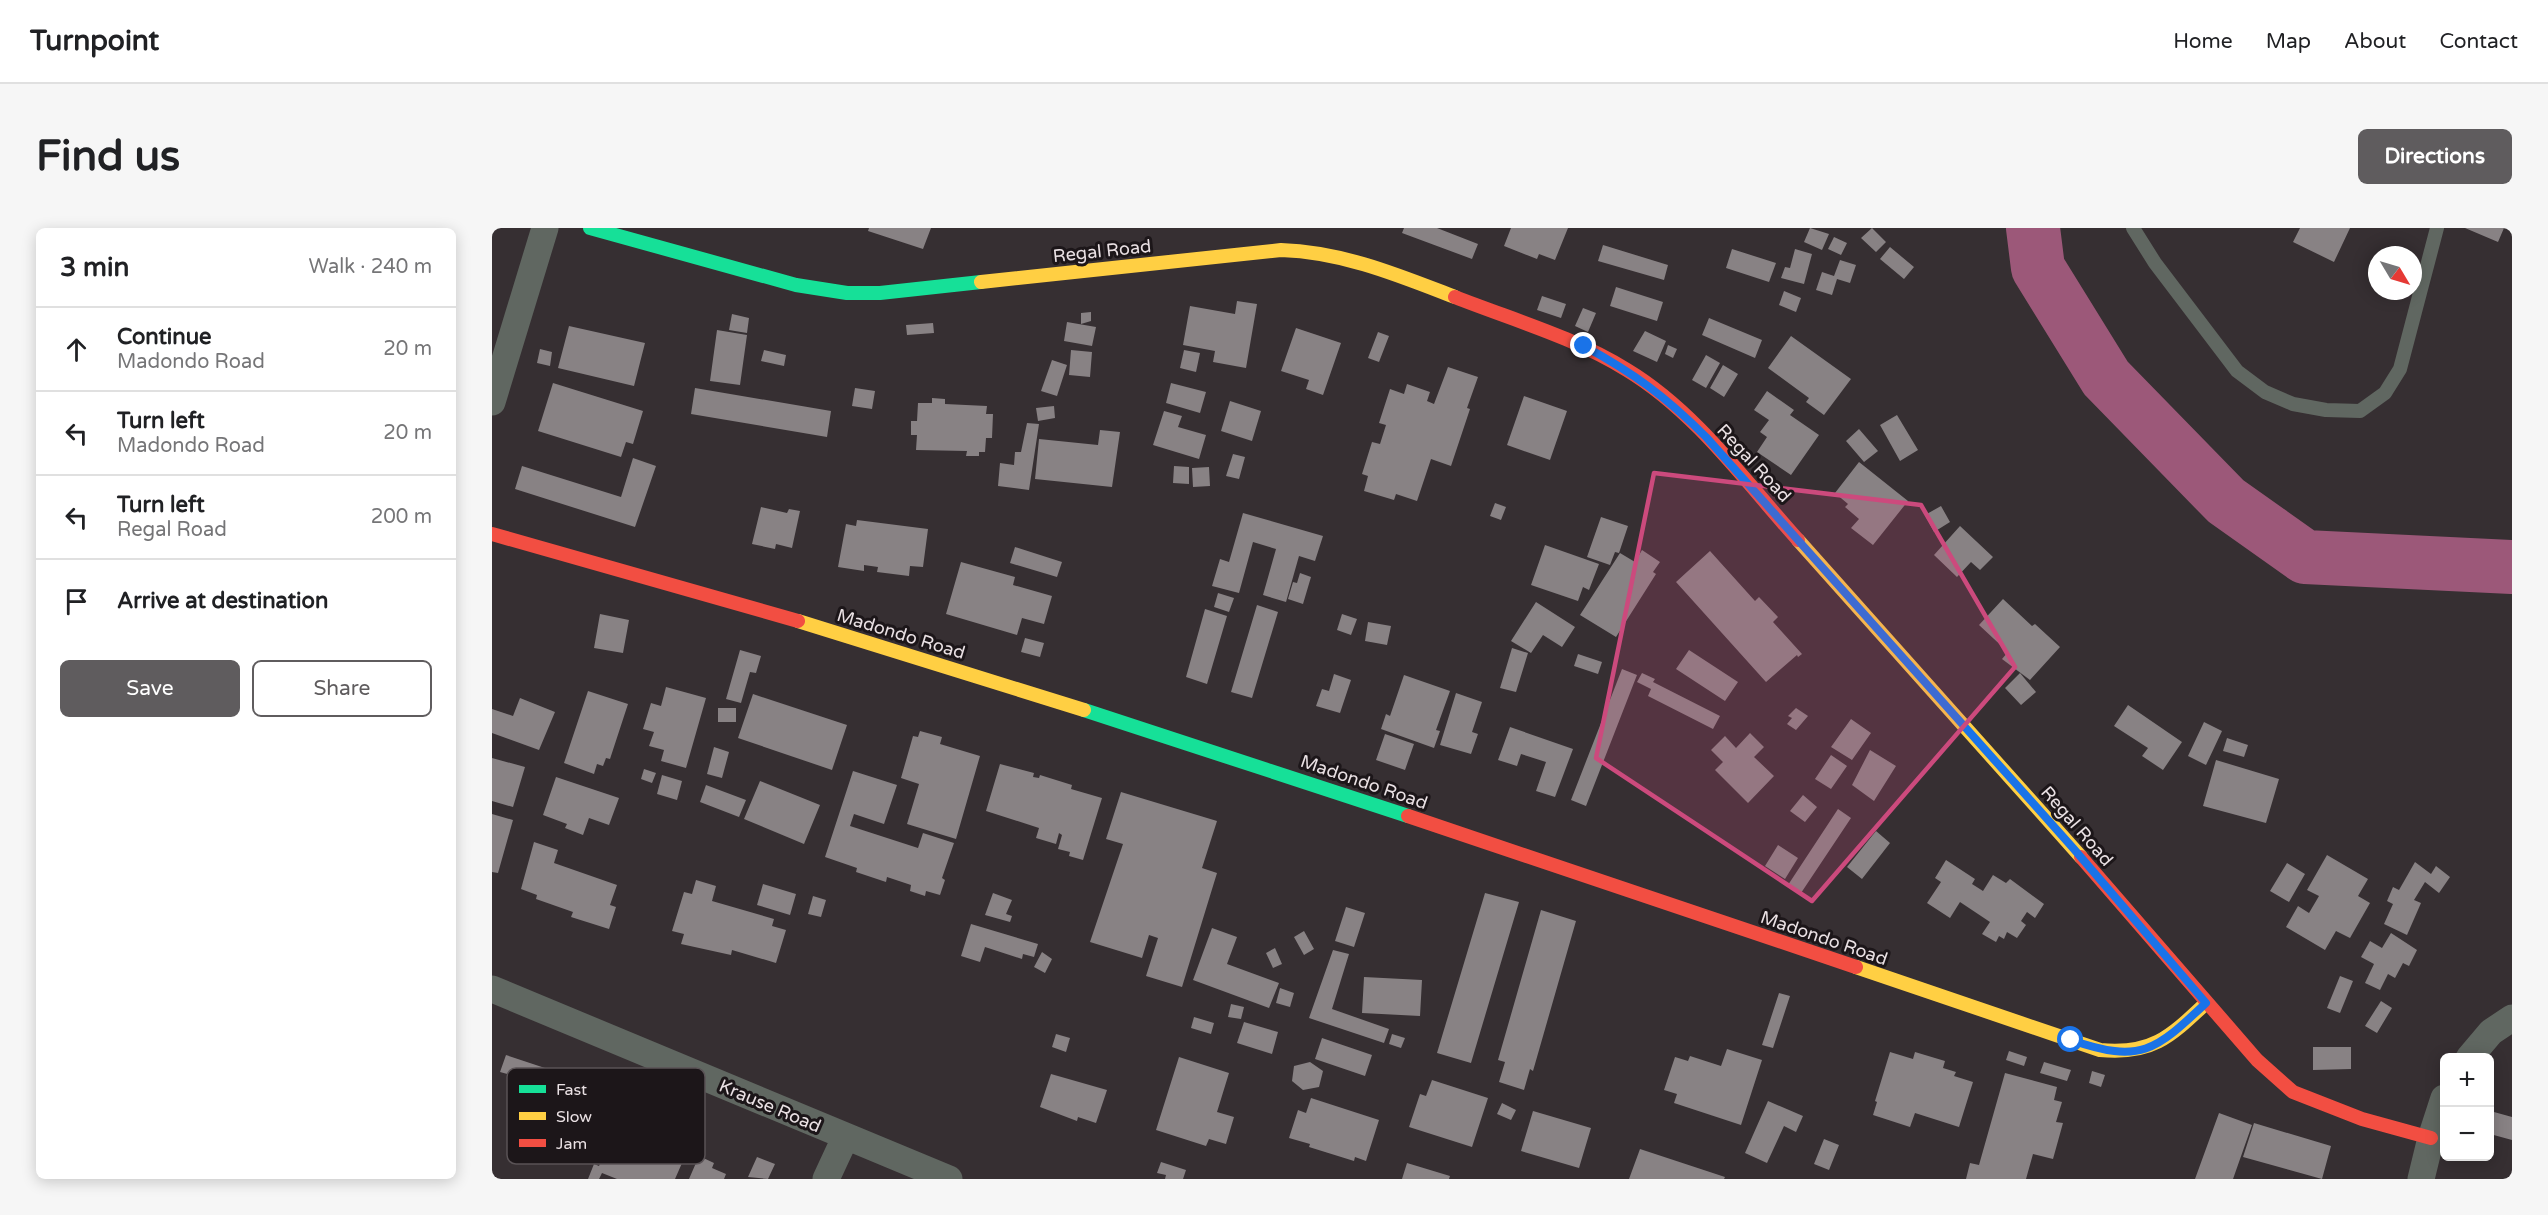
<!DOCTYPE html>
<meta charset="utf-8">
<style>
body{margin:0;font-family:"Varela Round",sans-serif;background:#f6f6f6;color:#202124}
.controls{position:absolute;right:18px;bottom:18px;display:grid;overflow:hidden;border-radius:9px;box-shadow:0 3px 15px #0003}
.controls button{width:54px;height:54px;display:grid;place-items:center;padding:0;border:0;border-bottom:2px solid #e0e0e0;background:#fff;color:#202124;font:30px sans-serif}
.compass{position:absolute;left:1876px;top:18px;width:54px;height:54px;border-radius:50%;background:#fff;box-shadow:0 3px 15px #0003;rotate:128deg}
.stop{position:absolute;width:18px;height:18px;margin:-14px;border:4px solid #1a73e8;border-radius:50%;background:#fff}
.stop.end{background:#1a73e8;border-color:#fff;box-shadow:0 2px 6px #0008}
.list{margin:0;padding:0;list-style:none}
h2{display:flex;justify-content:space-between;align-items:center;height:78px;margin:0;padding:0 24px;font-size:26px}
h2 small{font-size:20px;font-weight:400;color:#757577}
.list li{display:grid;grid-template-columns:39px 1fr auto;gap:18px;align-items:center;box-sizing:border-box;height:84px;padding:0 24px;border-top:2px solid #e0e0e0}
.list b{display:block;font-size:22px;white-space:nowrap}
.list p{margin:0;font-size:20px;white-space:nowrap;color:#757577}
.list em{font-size:20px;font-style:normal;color:#757577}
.actions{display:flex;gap:12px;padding:18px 24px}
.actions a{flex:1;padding:14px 0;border:2px solid #5f5c5e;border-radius:9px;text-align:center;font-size:21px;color:#5f5c5e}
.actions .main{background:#5f5c5e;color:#fff}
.icon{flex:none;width:33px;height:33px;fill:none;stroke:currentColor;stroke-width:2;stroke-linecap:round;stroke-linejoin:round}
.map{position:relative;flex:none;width:2020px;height:951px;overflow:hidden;border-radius:9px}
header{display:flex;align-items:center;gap:36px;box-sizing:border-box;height:84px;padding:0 30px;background:#fff;border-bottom:2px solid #e0e0e0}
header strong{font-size:28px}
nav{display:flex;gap:33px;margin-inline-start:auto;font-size:21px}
.intro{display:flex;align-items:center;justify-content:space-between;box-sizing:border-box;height:144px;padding:0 36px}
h1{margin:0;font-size:42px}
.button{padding:15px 27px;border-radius:9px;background:#5f5c5e;color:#fff;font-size:21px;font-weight:700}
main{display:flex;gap:36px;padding:0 36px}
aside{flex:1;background:#fff;border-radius:9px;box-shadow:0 3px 15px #0003}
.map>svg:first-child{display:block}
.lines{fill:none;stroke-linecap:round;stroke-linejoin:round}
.river{stroke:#9c5879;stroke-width:54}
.building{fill:#888284}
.lane{stroke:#606761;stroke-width:14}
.street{stroke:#606761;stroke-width:27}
.fast{stroke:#16e098;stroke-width:14}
.slow{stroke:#ffcf43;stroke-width:14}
.jam{stroke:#f24e42;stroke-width:14}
.route{stroke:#1a73e8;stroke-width:8}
.marked{fill:#cc4a7d;fill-opacity:0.2;stroke:#cc4a7d;stroke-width:4.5;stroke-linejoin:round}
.labels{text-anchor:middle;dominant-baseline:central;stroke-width:6;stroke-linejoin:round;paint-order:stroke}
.street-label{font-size:18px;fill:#eae1e4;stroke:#1c1619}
.key{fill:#1c1619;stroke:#5a5356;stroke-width:1.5}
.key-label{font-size:16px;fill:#eae1e4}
</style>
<header>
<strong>Turnpoint</strong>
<nav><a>Home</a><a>Map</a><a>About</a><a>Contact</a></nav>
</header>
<div class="intro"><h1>Find us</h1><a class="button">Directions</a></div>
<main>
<aside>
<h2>3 min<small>Walk · 240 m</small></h2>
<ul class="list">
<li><svg class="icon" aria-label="ahead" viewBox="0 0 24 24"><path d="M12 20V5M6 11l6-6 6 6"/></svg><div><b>Continue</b><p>Madondo Road</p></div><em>20 m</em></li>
<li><svg class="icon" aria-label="left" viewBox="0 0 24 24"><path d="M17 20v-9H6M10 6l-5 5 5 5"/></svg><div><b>Turn left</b><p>Madondo Road</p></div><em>20 m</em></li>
<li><svg class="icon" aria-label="left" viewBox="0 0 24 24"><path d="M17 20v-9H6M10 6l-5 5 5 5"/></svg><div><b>Turn left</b><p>Regal Road</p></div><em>200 m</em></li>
<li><svg class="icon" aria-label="arrive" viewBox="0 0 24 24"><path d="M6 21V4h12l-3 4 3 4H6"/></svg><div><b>Arrive at destination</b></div></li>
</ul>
<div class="actions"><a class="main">Save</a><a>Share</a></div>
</aside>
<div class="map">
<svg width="2020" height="951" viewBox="0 0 2020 951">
<rect width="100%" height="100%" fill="#362f32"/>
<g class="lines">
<path class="river" d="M1541 0 1546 40 1614 150 1734 273 1813 329 2020 339"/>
</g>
<path class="building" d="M377 0H439L431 21 376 3Z
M912 0H945L986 16 980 31 910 5Z
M1019 0H1076L1063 32 1047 26 1045 31 1012 18Z
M1318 0 1337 6 1330 22 1312 14Z
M1380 0 1394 14 1384 24 1369 10Z
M1808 0H1858L1842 34 1801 14Z
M1973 0H2012L2006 14Z
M1342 9 1355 15 1349 27 1336 21Z
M1111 17 1176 37 1172 52 1106 33Z
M1398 19 1422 39 1412 51 1388 31Z
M1240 21 1284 35 1277 54 1234 40Z
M1303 21 1320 26 1312 56 1289 50 1293 39 1298 40Z
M1348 32 1364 37 1358 55 1345 51 1340 67 1324 62 1330 44 1342 48Z
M1124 59 1171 74 1165 93 1118 78Z
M1292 63 1309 70 1304 84 1287 77Z
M1050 68 1074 76 1069 90 1045 82Z
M745 73 765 76 754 140 721 134 723 123 691 117 698 78 743 86Z
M1091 80 1104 85 1096 104 1083 98Z
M599 84V93L589 96V85Z
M240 86 257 90 255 105 237 102Z
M1217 90 1270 112 1263 130 1210 107Z
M575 94 604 99 600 118 572 113Z
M441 95 442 105 415 107 414 97Z
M77 98 153 115 142 158 66 140Z
M804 100 849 115 831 167 814 161 817 152 789 143Z
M225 102 255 107 248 157 218 153Z
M1153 103 1174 113 1165 134 1141 123Z
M886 104 897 108 887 134 876 130Z
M1299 108 1359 151 1332 187 1314 174 1317 170 1276 140Z
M1176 117 1185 121 1181 130 1173 126Z
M48 121 60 124 58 138 45 135Z
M272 122 294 127 292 138 269 133Z
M579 122 600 124 598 149 577 147Z
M692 122 708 125 704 144 688 140Z
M1214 127 1228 135 1214 160 1200 152Z
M560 132 575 137 565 168 549 163Z
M1231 137 1246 146 1232 169 1218 160Z
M956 139 986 149 975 180 978 181 959 238 939 231 925 273 904 266 902 272 872 263 876 248 870 246 880 214 888 216 894 197 887 195 898 161 912 166 915 156 938 164 935 173 942 176Z
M61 155 151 183 141 216 134 214 129 229 46 203Z
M679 155 714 164 708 185 674 175Z
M203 160 339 183 335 209 199 186Z
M363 160 383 163 380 181 360 178Z
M1275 163 1302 182 1298 187 1327 207 1299 247 1265 224 1275 209 1268 204 1277 192 1262 182Z
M1032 168 1075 183 1058 232 1015 217Z
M440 170 453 171V176L495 178 494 186H501L500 210H494L493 224H487V228H474L475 223 424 222 425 207H419V193H425L426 175H440Z
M738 173 769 183 760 213 729 203Z
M562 178 563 190 546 193 544 180Z
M672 183 690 188 686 199 714 207 707 231 661 217Z
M1405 187 1426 222 1408 233 1388 197Z
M535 195 547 196 537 262 506 258 508 235 522 237 523 224H529Z
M1367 201 1386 223 1372 234 1354 213Z
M608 202 628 204 620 259 543 251 547 211 606 217Z
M741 226 753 229 747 251 734 248Z
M141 230 164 238 143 299 23 261 30 238 129 269Z
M1367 234 1416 273 1381 317 1359 300 1367 291 1353 279 1356 276 1343 265Z
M682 238 697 239V256L681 255Z
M717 239 718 258 701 259 700 240Z
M1003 275 1014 279 1009 292 998 288Z
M1449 278 1458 294 1442 304 1433 287Z
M269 279 295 285 297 281 308 283 300 320 284 316 283 321 260 316Z
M751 285 831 308 823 333 807 328 794 374 771 367 784 321 761 314 747 365 720 358 728 331 737 334Z
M1109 289 1136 298 1127 325 1123 324 1118 337 1095 329Z
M365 292 436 301 431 339 418 338 417 348 385 344 386 339 372 337V343L346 339 354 296 364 298Z
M1468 298 1501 329 1488 342 1479 334 1465 349 1442 327Z
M1053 317 1107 336 1097 362 1091 359 1086 373 1039 357Z
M523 319 570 334 565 349 518 335Z
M1150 322 1168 334 1161 344 1164 346 1124 409 1088 387 1128 325 1143 334Z
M1218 323 1263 373 1267 369 1286 389 1281 394 1310 426 1306 429 1305 427 1274 454 1184 354Z
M469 334 523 349 521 357 560 368 552 396 530 390 525 407 454 386Z
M808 345 819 349 811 376 796 371 801 354 805 355Z
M726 365 742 370 737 384 722 379Z
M1511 371 1540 398 1543 396 1568 419 1538 452 1510 431 1516 424 1487 397Z
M1044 374 1083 399 1070 419 1051 407 1039 425 1019 413Z
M765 377 786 384 760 470 739 464Z
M713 381 735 388 715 456 694 449Z
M108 386 137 392 131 425 102 420Z
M850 386 865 391 859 407 845 402Z
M876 394 899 398 895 417 873 413Z
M533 410 552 415 548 429 529 424Z
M1020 420 1036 425 1024 464 1008 460Z
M248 422 269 428 264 445 258 444 249 475 234 471Z
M1197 422 1246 454 1233 473 1184 441Z
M1086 426 1110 434 1106 446 1082 438Z
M1130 441 1145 447 1094 578 1079 572Z
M1150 445 1163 451 1161 454 1228 488 1221 501 1156 468 1159 461 1145 454Z
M1528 445 1544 464 1529 477 1513 460Z
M842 446 859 452 848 485 824 478 830 461 837 463Z
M912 447 958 463 944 502 948 503 942 520 889 501 894 486 898 488Z
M174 459 214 470 194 540 169 533 172 522 157 518 162 504 151 501 159 475 169 478Z
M96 463 136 476 118 531 114 530 111 538 105 536 102 546 72 535Z
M964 465 990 474 980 504 986 506 979 526 948 517Z
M261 466 355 497 340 542 246 510Z
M28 470 63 484 47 522 0 505V481L21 488Z
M1636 477 1690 514 1671 542 1650 528 1656 520 1622 498Z
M226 480H244V494H226Z
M1304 480 1316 488 1304 502 1295 496 1300 490 1296 488Z
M1359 491 1379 505 1360 532 1339 519Z
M1712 494 1730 503 1714 537 1696 528Z
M1018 499 1081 521 1063 569 1044 563 1054 534 1029 526 1025 538 1006 532Z
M428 503 450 509 448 516 488 528 464 611 415 596 427 556 409 550 421 508 426 509Z
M1258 505 1272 519 1262 529 1282 548 1256 575 1223 542 1231 534 1219 522 1233 508 1244 520Z
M893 506 922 516 913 542 884 532Z
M1735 510 1756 517 1752 529 1731 523Z
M222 519 237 524 230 550 215 546Z
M1378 522 1404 538 1382 573 1360 557Z
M1339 527 1355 538 1339 561 1323 551Z
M0 530 33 539 21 579 0 573Z
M1724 532 1787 551 1774 595 1711 578Z
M508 536 542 545 541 549 547 550 548 547 580 557 579 561 610 570 591 632 577 628 578 624 566 621 570 607 567 605 564 616 544 610 547 600 494 583Z
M152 541 164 545 160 555 149 551Z
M361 543 405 557 392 596 362 586 358 598 426 620 431 605 462 615 450 650 453 652 448 667 434 663 433 668 418 663 419 657 395 649 394 654 364 644 365 640 333 629Z
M170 547 190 553 185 572 165 566Z
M64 549 127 570 117 597 97 590 91 607 73 600 75 596 51 587Z
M268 553 328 577 312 616 252 591Z
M214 557 254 572 247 589 208 574Z
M629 564 725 593 710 640 725 645 690 759 654 748 666 710 657 707 650 730 598 714 631 616 614 611Z
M1311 567 1325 579 1313 594 1298 583Z
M1346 581 1359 590 1309 665 1296 657Z
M0 586 21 592 6 645 0 644Z
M1384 603 1398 615 1370 651 1355 639Z
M42 614 66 622 62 635 125 657 118 677 124 679 117 701 79 689 81 684 44 671 45 667 29 661Z
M1286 617 1306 630 1293 651 1273 638Z
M1835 627 1876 651 1866 668 1878 675 1858 710 1844 703 1833 722 1794 699 1806 678 1817 685 1827 668 1815 662Z
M1454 632 1483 651 1480 656 1491 663 1501 647 1514 655 1518 651 1552 676 1543 690 1535 684 1529 693 1534 697 1525 710 1515 704 1512 711 1507 708 1504 714 1490 706 1498 694 1468 674 1458 690 1435 675 1449 654 1443 650Z
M1923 634 1939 646 1944 638 1958 649 1947 665 1933 654 1922 672 1929 675 1915 707 1892 696 1901 676 1895 673 1901 659 1907 662Z
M1795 635 1813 646 1797 674 1778 663Z
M204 652 224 658 220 673 282 691 280 698 294 702 284 735 240 722 239 727 189 716 192 706 180 703 192 664 200 666Z
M271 656 304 666 298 687 265 677Z
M501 665 520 672 514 686 520 688 518 694 493 687Z
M993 665 1027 674 979 835 945 825Z
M321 668 334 672 329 689 316 686Z
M854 679 873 685 862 719 843 713Z
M1049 682 1084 693 1041 843 1038 841 1032 862 1007 854 1013 834 1006 832Z
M479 696 546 716 542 729 531 726 530 731 493 719 488 734 469 728Z
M720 700 745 709 735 736 787 755 777 780 701 752Z
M812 703 822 721 812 727 802 709Z
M1899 705 1925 722 1917 738 1911 735 1903 750 1896 746 1888 762 1873 755 1882 736 1869 729 1878 713 1890 720Z
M783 720 790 736 781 740 774 725Z
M841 722 857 726 840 781 897 801 892 815 817 790Z
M550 724 560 731 553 745 542 739Z
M1848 748 1861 753 1848 785 1835 780Z
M872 749 930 752 928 788 870 785Z
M788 760 802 765 798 779 784 775Z
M1287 765 1298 768 1281 820 1270 817Z
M1889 773 1900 780 1885 805 1873 798Z
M739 776 752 779 749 791 736 789Z
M702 789 722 795 719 806 699 800Z
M752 794 786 804 780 826 745 815Z
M564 806 578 810 574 824 560 819Z
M900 806 913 810 909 820 897 816Z
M830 810 880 827 873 848 823 831Z
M1821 819H1859V841L1821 842Z
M1235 821 1270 832 1249 897 1182 875 1185 866 1172 862 1183 829 1196 833 1198 828 1229 838Z
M1517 823 1535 829 1532 838 1514 832Z
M1398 824 1421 831 1423 824 1453 833 1451 840 1464 844 1462 848 1481 854 1467 899 1423 885 1418 899 1381 887 1385 874 1383 873Z
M14 827 65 844 60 858 8 844Z
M687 829 737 845 725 884 742 889 734 916 717 911 714 918 664 902Z
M818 834 831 843 827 859 811 862 800 853 802 838Z
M1552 834 1579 842 1575 853 1548 845Z
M1600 843 1613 847 1609 859 1597 855Z
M1513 845 1565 859 1562 872 1570 874 1564 894 1571 895 1561 931 1541 926 1534 951H1474L1478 935 1487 937Z
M559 846 615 862 604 895 586 889 585 893 548 879Z
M940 852 996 870 980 919 917 899 928 866 934 868Z
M819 870 887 892 874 933 863 929 862 933 817 919 818 916 797 910 806 882 814 885Z
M1276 873 1311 888 1304 904 1292 898 1275 935 1253 925Z
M1010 875 1024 882 1019 892 1005 886Z
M1041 883 1099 900 1087 940 1029 923Z
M2002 884 2020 889V912L1998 906Z
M1727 885 1760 897 1741 951H1703Z
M1762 895 1839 918 1830 951 1751 929Z
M124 897 194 926 183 951H125L110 945 107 951H96L102 936 107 938Z
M1332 911 1347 917 1337 942 1322 936Z
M1148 921 1233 949 1232 951H1137Z
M207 928 222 935 220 940 234 946 232 951H197Z
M265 929 283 936 276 951 256 949Z
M669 934 694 942 691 951H673L674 947 665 945Z
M915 935 958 948 957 951H910Z"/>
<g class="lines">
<path class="lane" d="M1641 0 1663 35 1745 143 1773 164 1801 176 1834 182 1868 183 1893 165 1908 141 1945 0"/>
<path class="street" d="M0 174 53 0
M0 761 457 951
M1977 830 1999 804 2020 790
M334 951 353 910
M1929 951 1939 910 1952 870"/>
<path class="fast" d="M98 0 304 57 355 65H388L489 54
M592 482 916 588"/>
<path class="slow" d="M489 54 789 22C851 24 906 47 963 69
M1306 312 1589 629
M306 393 592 482
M1364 739 1608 822C1660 827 1678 809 1714 775"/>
<path class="jam" d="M963 69C1021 92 1082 109 1135 142 1203 183 1253 253 1306 312
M0 306 306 393
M916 588 1364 739
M1589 629 1765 832 1801 864 1870 891 1939 910"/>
</g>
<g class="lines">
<path class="route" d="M1092 118C1143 146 1173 168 1214 209L1581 620 1714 775C1663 823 1649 836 1579 812"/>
</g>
<path class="marked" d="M1162 245 1429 277 1523 439 1320 673 1104 530Z"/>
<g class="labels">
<g class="street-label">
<text transform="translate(610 23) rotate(-6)">Regal Road</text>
<text transform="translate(1262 235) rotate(47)">Regal Road</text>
<text transform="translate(409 406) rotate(17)">Madondo Road</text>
<text transform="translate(872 554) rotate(19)">Madondo Road</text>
<text transform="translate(1585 598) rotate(49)">Regal Road</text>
<text transform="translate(1332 710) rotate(19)">Madondo Road</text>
<text transform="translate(278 878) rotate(23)">Krause Road</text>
</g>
</g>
<rect x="15" y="840" width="198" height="96" rx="9" class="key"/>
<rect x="27" y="857" width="27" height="8" fill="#16e098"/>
<rect x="27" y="884" width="27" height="8" fill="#ffcf43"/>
<rect x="27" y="911" width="27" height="8" fill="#f24e42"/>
<g class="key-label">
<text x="64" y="867">Fast</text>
<text x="64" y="894">Slow</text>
<text x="64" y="921">Jam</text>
</g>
</svg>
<div class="controls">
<button>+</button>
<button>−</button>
</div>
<svg class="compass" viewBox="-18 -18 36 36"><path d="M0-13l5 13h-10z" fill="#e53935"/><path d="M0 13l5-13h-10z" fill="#757577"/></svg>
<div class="stop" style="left:1579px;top:812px"></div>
<div class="stop end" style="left:1092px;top:118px"></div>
</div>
</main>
